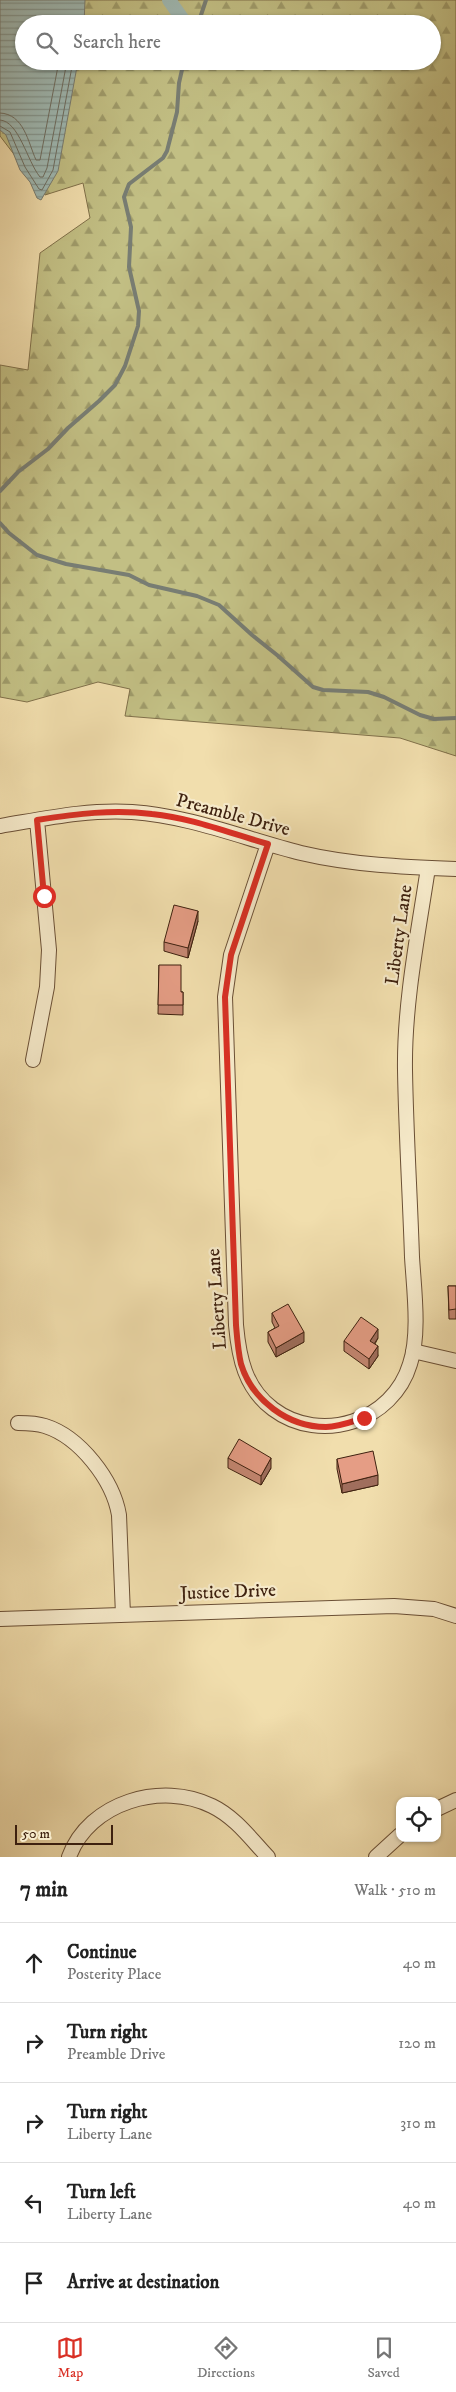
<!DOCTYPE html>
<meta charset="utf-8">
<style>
body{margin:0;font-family:"IM FELL DW Pica",serif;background:#f2f2f2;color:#222}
.controls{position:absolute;right:15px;bottom:15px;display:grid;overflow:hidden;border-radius:10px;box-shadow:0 1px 4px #0004}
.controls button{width:45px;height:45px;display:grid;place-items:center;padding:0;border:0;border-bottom:1px solid #e0e0e0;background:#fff;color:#222;font:25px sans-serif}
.scale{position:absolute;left:15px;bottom:12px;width:98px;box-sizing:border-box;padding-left:5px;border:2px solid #3e210f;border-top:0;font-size:14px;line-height:18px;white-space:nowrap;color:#3e210f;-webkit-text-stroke:4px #f6eaca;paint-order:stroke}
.stop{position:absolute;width:15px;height:15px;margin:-11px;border:4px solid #d93025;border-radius:50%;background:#fff}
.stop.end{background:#d93025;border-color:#fff;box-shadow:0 1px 5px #0008}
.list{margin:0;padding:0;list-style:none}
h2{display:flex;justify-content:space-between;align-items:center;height:65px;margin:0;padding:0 20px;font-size:21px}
h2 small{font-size:16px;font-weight:400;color:#767676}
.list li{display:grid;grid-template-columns:32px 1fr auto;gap:15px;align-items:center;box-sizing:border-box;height:80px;padding:0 20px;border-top:1px solid #e0e0e0}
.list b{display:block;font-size:19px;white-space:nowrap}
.list p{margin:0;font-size:16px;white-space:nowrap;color:#767676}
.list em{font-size:16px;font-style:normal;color:#767676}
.icon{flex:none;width:28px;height:28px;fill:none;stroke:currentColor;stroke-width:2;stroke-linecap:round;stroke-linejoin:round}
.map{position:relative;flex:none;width:456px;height:1857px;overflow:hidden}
.search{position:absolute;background:#fff;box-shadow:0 1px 4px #0004;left:15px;right:15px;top:15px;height:55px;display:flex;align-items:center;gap:12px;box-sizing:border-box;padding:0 18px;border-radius:28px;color:#767676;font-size:19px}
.sheet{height:465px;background:#fff}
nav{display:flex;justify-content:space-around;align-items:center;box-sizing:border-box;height:70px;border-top:1px solid #e0e0e0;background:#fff;font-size:14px;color:#767676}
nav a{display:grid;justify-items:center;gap:2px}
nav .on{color:#d93025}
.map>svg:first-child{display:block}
.forest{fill:url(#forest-firs);stroke:#80704a;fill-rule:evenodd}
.water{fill:url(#water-rules);stroke:#787d73}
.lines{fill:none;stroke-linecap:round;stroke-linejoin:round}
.shore{stroke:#6e6e62;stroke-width:1}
.stream{stroke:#787d73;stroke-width:4}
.canal{stroke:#9fbab5;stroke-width:14}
.minor-casing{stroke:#6b5036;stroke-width:16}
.minor{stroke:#f6eaca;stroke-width:14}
.wall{fill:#c58772;stroke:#3e210f}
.shaded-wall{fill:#a06e5d;stroke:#3e210f}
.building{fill:#e59d85;stroke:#3e210f}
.route{stroke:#d93025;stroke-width:6}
.labels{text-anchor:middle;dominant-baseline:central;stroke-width:4.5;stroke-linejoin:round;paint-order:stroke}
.street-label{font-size:19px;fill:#3e210f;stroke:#f6eaca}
</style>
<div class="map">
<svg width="456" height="1857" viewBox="0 0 456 1857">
<defs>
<pattern id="forest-firs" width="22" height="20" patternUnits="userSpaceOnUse" patternTransform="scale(1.25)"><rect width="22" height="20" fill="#c2bf84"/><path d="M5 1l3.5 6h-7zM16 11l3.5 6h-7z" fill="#9f9b6a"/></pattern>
<pattern id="water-rules" width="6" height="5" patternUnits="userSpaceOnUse" patternTransform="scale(1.25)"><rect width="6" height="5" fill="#9fbab5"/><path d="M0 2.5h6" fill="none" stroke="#839792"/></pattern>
</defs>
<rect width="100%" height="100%" fill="#f1dead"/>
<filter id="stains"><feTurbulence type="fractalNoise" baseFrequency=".004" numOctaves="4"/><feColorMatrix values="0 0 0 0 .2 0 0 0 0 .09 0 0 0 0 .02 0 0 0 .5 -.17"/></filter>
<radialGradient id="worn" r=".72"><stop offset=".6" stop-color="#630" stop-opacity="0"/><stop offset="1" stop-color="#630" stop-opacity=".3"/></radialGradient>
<path class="forest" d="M0 0H456V756L400 738 125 716 130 689 98 682 27 702 0 697V365L28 370 40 253 90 218 83 183 45 195 0 136ZM24 24H432V61H24Z"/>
<path class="water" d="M0 0H85L84 24H24V61H78L58 171 41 200 37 198 30 182 20 170 6 135 0 130Z"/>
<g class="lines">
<path class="shore" d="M0 113C24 114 28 142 36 160H40L59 61
M0 120C19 121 27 161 40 177H43L47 168 67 61
M0 126 10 132 25 167 39 189 42 190 53 170 73 61"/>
<path class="stream" d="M198 24 206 0
M0 491 18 472 48 449 68 428 99 401 115 385 125 366 138 326 139 311 129 267 131 227 124 197 129 184 163 158 167 151 177 112 179 83 184 61
M0 523 9 533 37 555 66 564 129 575 149 585 197 596 219 605 252 635 277 655 313 687 323 690 368 692 384 697 420 715 434 719 456 718"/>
<path class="canal" d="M169 0 186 24"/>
<g class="minor-casing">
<path id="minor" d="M0 826C43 819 88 809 132 812 191 816 245 839 301 853 352 865 404 867 456 869
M268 844 231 955 225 997 236 1325C239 1358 245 1388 273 1409 321 1445 393 1421 410 1364 420 1334 414 1290 412 1257 410 1195 406 1132 405 1070 404 1004 418 934 428 868
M33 1060 47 987 49 950 37 820
M413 1351 456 1361
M18 1423C27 1423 36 1423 45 1426 80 1437 113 1480 119 1515L123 1615
M0 1619 394 1606 434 1609 456 1616
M437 1809 456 1800
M69 1857C89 1802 162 1781 212 1806 235 1817 251 1839 268 1857
M376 1857 400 1835"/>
</g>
<use href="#minor" class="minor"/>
</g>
<path class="wall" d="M198 921 188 958 164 951V942Z
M159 965 181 992H183V1015L158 1014Z
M448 1286H456V1319H449Z
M272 1313 304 1342 276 1357 268 1342V1332L275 1328 272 1322Z
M378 1338 375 1344 378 1356 369 1369 344 1351V1341Z
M228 1458 271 1468 261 1485 228 1468Z
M337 1459 378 1485 342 1493 337 1469Z"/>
<path class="shaded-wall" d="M198 911V921L188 958V948Z
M378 1329V1338L370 1350V1341Z
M304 1332V1342L276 1357V1348Z
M378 1346V1356L369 1369V1359Z
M271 1458V1468L261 1485V1476Z
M378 1475V1485L342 1493V1484Z"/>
<path class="building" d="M174 905 198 911 188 948 164 942Z
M159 965H181V992H183V1005H158Z
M448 1286H456V1309L449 1310Z
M288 1304 304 1332 276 1348 268 1332 279 1326 272 1313Z
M361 1317 378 1329 370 1341 378 1346 369 1359 344 1341Z
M239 1439 271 1458 261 1476 228 1458Z
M373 1451 378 1475 342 1484 337 1459Z"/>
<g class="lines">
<path class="route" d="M44 896 37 820C76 814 113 809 152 814 192 818 229 833 268 844L231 955 225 997 236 1325C237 1337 238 1351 241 1364 252 1400 288 1427 326 1427 339 1427 351 1422 364 1418"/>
</g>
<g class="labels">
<g class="street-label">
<text transform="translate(233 815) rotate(15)">Preamble Drive</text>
<text transform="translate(399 935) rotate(-82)">Liberty Lane</text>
<text transform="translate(217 1299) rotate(-94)">Liberty Lane</text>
<text transform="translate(228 1592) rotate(-2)">Justice Drive</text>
</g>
</g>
<rect width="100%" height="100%" filter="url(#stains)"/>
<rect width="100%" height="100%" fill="url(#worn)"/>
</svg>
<div class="controls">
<button><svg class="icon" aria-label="locate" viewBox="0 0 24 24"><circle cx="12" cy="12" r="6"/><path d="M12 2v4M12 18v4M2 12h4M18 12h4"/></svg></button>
</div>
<div class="scale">50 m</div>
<div class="stop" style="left:44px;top:896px"></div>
<div class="stop end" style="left:364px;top:1418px"></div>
<div class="search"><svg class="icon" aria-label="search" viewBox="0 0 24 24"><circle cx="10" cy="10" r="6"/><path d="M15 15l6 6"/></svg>Search here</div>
</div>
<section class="sheet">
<h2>7 min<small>Walk · 510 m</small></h2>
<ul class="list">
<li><svg class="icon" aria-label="ahead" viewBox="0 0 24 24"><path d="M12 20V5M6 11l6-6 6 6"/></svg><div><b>Continue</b><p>Posterity Place</p></div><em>40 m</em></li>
<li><svg class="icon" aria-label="right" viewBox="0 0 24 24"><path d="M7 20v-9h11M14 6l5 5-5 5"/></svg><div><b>Turn right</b><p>Preamble Drive</p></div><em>120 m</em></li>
<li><svg class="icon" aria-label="right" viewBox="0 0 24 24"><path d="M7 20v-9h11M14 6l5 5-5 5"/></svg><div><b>Turn right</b><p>Liberty Lane</p></div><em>310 m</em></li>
<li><svg class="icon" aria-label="left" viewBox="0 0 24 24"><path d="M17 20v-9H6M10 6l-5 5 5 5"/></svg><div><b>Turn left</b><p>Liberty Lane</p></div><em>40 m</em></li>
<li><svg class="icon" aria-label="arrive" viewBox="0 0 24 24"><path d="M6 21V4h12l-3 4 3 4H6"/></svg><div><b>Arrive at destination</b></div></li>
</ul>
</section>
<nav>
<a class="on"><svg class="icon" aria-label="map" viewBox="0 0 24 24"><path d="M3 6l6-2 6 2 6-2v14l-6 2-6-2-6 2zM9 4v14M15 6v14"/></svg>Map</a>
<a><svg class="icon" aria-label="directions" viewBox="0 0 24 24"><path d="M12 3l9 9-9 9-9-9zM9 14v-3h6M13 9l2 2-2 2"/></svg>Directions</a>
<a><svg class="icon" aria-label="saved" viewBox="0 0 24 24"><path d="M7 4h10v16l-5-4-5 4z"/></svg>Saved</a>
</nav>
